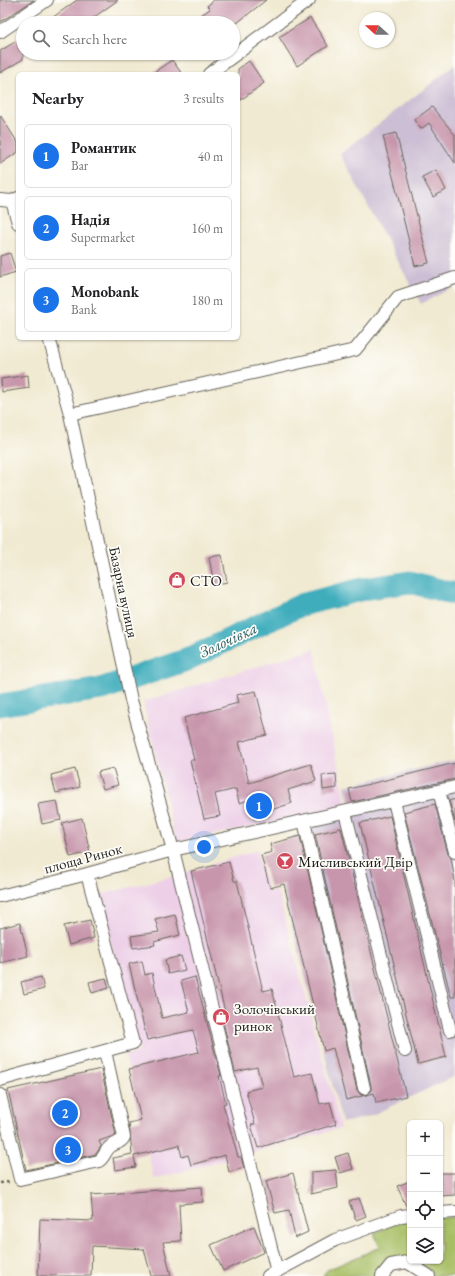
<!DOCTYPE html>
<meta charset="utf-8">
<style>
body{margin:0;font-family:"EB Garamond",serif;background:#f2f2f2;color:#202124}
.controls{position:absolute;right:12px;bottom:12px;display:grid;overflow:hidden;border-radius:6px;box-shadow:0 1px 3px #0004}
.controls button{width:36px;height:36px;display:grid;place-items:center;padding:0;border:0;border-bottom:1px solid #e0e0e0;background:#fff;color:#202124;font:20px sans-serif}
.compass{position:absolute;left:359px;top:12px;width:36px;height:36px;border-radius:50%;background:#fff;box-shadow:0 1px 3px #0004;rotate:291deg}
.you{position:absolute;left:204px;top:847px;width:14px;height:14px;margin:-10px;border:3px solid #fff;border-radius:50%;background:#1a73e8;box-shadow:0 0 0 6px #1a73e833}
.badge{display:grid;place-items:center;width:26px;height:26px;border-radius:50%;background:#1a73e8;color:#fff;font-size:13px;font-weight:700}
.pin{position:absolute;translate:-50% -50%;border:2px solid #fff;box-shadow:0 1px 4px #0006}
.list{margin:0;padding:0;list-style:none}
h2{display:flex;justify-content:space-between;align-items:center;height:52px;margin:0;padding:0 16px;font-size:17px}
h2 small{font-size:13px;font-weight:400;color:#757577}
.list li{display:grid;grid-template-columns:26px 1fr auto;gap:12px;align-items:center;box-sizing:border-box;height:64px;margin:0 8px 8px;padding:0 8px;border:1px solid #e0e0e0;border-radius:6px}
.list b{display:block;font-size:15px;white-space:nowrap}
.list p{margin:0;font-size:13px;white-space:nowrap;color:#757577}
.list em{font-size:13px;font-style:normal;color:#757577}
.icon{flex:none;width:22px;height:22px;fill:none;stroke:currentColor;stroke-width:2;stroke-linecap:round;stroke-linejoin:round}
.map{position:relative;flex:none;width:455px;height:1276px;overflow:hidden}
.search{position:absolute;background:#fff;box-shadow:0 1px 3px #0004;left:16px;top:16px;width:224px;height:44px;display:flex;align-items:center;gap:10px;box-sizing:border-box;padding:0 14px;border-radius:22px;color:#757577;font-size:15px}
.panel{position:absolute;background:#fff;box-shadow:0 1px 3px #0004;left:16px;top:72px;width:224px;height:268px;border-radius:6px}
.map>svg:first-child{display:block}
.built{fill:#edd0e8}
.industrial{fill:#ccbed4}
.green{fill:#a6bd62;stroke:#616c3f}
.lines{fill:none;stroke-linecap:round;stroke-linejoin:round}
.river{stroke:#3fadbd;stroke-width:23}
.building{fill:#c896ac}
.minor-casing{stroke:#67645c;stroke-width:14}
.path{stroke:#67645c;stroke-width:2.5;stroke-dasharray:3 3;stroke-linecap:butt}
.minor{stroke:#fff;stroke-width:12}
.labels{text-anchor:middle;dominant-baseline:central;stroke-width:3.5;stroke-linejoin:round;paint-order:stroke}
.poi-label{font-size:15px;fill:#1c1c1c;stroke:#fdfcf7;text-anchor:start}
.street-label{font-size:15px;fill:#1c1c1c;stroke:#fdfcf7}
.water-label{font-size:16px;font-style:italic;fill:#2c5d64;stroke:#fdfcf7}
</style>
<div class="map">
<svg width="455" height="1276" viewBox="0 0 455 1276">
<rect width="100%" height="100%" fill="#fdfcf7"/>
<filter id="ink" filterUnits="userSpaceOnUse"><feTurbulence type="fractalNoise" baseFrequency=".025" numOctaves="2"/><feDisplacementMap in="SourceGraphic" scale="8" xChannelSelector="R" yChannelSelector="G"/><feConvolveMatrix kernelMatrix="1 2 1 2 8 2 1 2 1" color-interpolation-filters="sRGB"/></filter>
<filter id="wash" filterUnits="userSpaceOnUse"><feTurbulence type="fractalNoise" baseFrequency=".012" numOctaves="4" result="noise"/><feDisplacementMap in="SourceGraphic" scale="16" xChannelSelector="R" yChannelSelector="G"/><feGaussianBlur stdDeviation="0.9" result="paint"/><feColorMatrix in="noise" values="0 0 0 0 0 0 0 0 0 0 0 0 0 0 0 0 0 1.4 0 .05"/><feComposite in="paint" operator="in"/></filter>
<g filter="url(#wash)">
<rect width="100%" height="100%" fill="#f1ead2"/>
<path class="built" d="M314 649 347 808 176 842 143 702Z
M257 850 269 892 277 890 341 1128 154 1179 125 1055 139 1052 99 895 181 874Z"/>
<path class="industrial" d="M455 65V286L421 304 340 154Z
M455 760V1076L368 1117 342 1123 282 886 314 878 302 827 352 815 345 786Z"/>
<path class="green" d="M455 1217V1276H429L407 1262 382 1276H323L327 1270 380 1247 374 1233 402 1221 410 1220V1261H440V1218Z"/>
<g class="lines">
<path class="river" d="M0 705 101 689 186 660 301 605 363 589 410 582 455 594"/>
</g>
<g id="blocks">
<path class="building" d="M0 0H34L0 22Z
M77 0H118L86 23H45Z
M214 0H266L237 23H189L210 9 207 6Z
M310 18 328 46 297 66 279 37Z
M23 37V59L0 73V51Z
M172 60 182 74H151Z
M249 61 264 83 238 102V69Z
M432 107 455 135V163L429 123 421 129 414 120Z
M0 115 18 143V152L0 164Z
M396 133 429 263 415 266 383 136Z
M436 170 446 190 433 197 422 177Z
M10 253 16 272 0 277V256Z
M28 375 29 388 2 392 1 379Z
M222 555 227 582 214 585 209 557Z
M256 691 267 735 239 742 249 783 311 764 316 781 288 790 292 803 268 811 269 816 254 819 249 800 239 803 236 789 215 794 220 816 204 819 190 760H194L184 718 238 703 236 695Z
M455 763V779L352 802 349 789Z
M113 768 118 785 103 789 98 772Z
M75 769 80 787 56 793 51 775Z
M336 774 337 788 323 790 322 775Z
M455 799V822L449 801Z
M57 801 61 820 42 824 38 804Z
M435 804 448 854 451 858 455 881V997H451L404 812Z
M390 816 446 1057 418 1064 360 823Z
M82 818 90 852 70 857 62 823Z
M341 828 406 1096 376 1103 374 1093 346 1100 333 1048 324 1051 284 884 270 888 261 855 272 852 270 844 300 836 357 1090 361 1095H366L371 1091V1086L315 834Z
M229 862 234 881H237L263 991 272 989 294 1077 312 1073 320 1104 330 1102 336 1124 258 1148 251 1125 255 1124 246 1091 262 1087 257 1067 235 1072 221 1013 225 1012 191 871Z
M175 914 180 935 154 942 155 945 133 948 131 936 159 932 155 919Z
M90 920 94 938 69 945 64 926Z
M20 923 28 956 0 963V928Z
M181 956 185 970 168 974 165 960Z
M142 961 145 975 152 973 162 1018 189 1012 181 981 195 977 221 1076H219L226 1103 223 1104 238 1157H241L244 1168 229 1172 225 1155 191 1165 188 1155 182 1157 179 1145 134 1156 136 1167 115 1170 113 1158 132 1154 129 1123 141 1120 129 1069 199 1052 193 1030 147 1040 129 964Z
M41 977 44 989 24 994 21 982Z
M106 978 109 988 92 993 89 982Z
M101 1069 116 1135 99 1141 101 1146 96 1154 26 1170 8 1090Z
M348 1153 353 1169 340 1173 335 1157Z
M336 1170 338 1188 311 1194V1172Z
M293 1173 308 1232 295 1238 289 1210 275 1213 266 1181Z
M440 1173H455V1195L440 1196Z
M410 1181V1208H407L397 1186Z
M202 1187 203 1202 179 1204 181 1241 163 1242 171 1276H151L144 1249 92 1246 91 1276H38L40 1219 93 1221 91 1195Z
M359 1198 366 1216 356 1220 349 1202Z
M254 1226 264 1252 223 1271 211 1245Z"/>
</g>
</g>
<g filter="url(#ink)">
<use href="#blocks" fill-opacity="0" stroke="#67645c" stroke-width="1"/>
<g class="lines">
<g class="minor-casing">
<path id="minor" d="M0 32 47 0
M209 74 309 0
M0 200 12 201 18 198
M12 201 18 223
M49 338 70 414 131 700 173 850 277 1272
M70 414 355 350 398 297 455 278
M439 791 455 852
M394 801 450 1030
M345 812 405 1051
M304 821 364 1088
M0 896 87 874 173 850 455 787
M0 1080 133 1043 87 874
M0 1095 20 1179 99 1161C105 1157 105 1150 111 1146 116 1143 121 1143 124 1137L105 1051
M440 1213 455 1212
M268 1276 335 1240 401 1216 410 1215
M382 1276 391 1265 407 1262 429 1276"/>
</g>
<path class="path" d="M0 1183 9 1182"/>
<use href="#minor" class="minor"/>
</g>
</g>
<defs>
<g id="shop-disc" transform="scale(0.9)"><circle r="9.5" fill="#d1495b" stroke="#fdfcf7"/><path d="M-5-2.5h2.3a2.7 3.5 0 0 1 5.4 0H5L5.5 6h-11ZM-1.5-2.5h3a1.5 2.3 0 0 0-3 0Z" fill="#fff"/></g>
<g id="bar-disc" transform="scale(0.9)"><circle r="9.5" fill="#d1495b" stroke="#fdfcf7"/><path d="M-6-5H6L.8 .8V4.5H3.5V6h-7V4.5H-.8V.8Z" fill="#fff"/></g>
</defs>
<g fill-rule="evenodd">
<use href="#shop-disc" x="177" y="580"/>
<use href="#bar-disc" x="285" y="861"/>
<use href="#shop-disc" x="221" y="1017"/>
</g>
<g class="labels">
<g class="poi-label">
<text x="190" y="580">СТО</text>
<text x="298" y="861">Мисливський Двір</text>
<text x="234" y="1008">Золочівський<tspan x="234" dy="17">ринок</tspan></text>
</g>
<g class="street-label">
<text transform="translate(124 592) rotate(78)">Базарна вулиця</text>
<text transform="translate(83 858) rotate(-15)">площа Ринок</text>
</g>
<g class="water-label">
<text transform="translate(228 640) rotate(-25)">Золочівка</text>
</g>
</g>
</svg>
<div class="controls">
<button>+</button>
<button>−</button>
<button><svg class="icon" aria-label="locate" viewBox="0 0 24 24"><circle cx="12" cy="12" r="6"/><path d="M12 2v4M12 18v4M2 12h4M18 12h4"/></svg></button>
<button><svg class="icon" aria-label="layers" viewBox="0 0 24 24"><path d="M12 4l9 5-9 5-9-5zM3 14l9 5 9-5"/></svg></button>
</div>
<svg class="compass" viewBox="-18 -18 36 36"><path d="M0-13l5 13h-10z" fill="#e53935"/><path d="M0 13l5-13h-10z" fill="#757577"/></svg>
<div class="you"></div>
<div class="pin badge" style="left:259px;top:806px">1</div>
<div class="pin badge" style="left:65px;top:1113px">2</div>
<div class="pin badge" style="left:68px;top:1150px">3</div>
<div class="search"><svg class="icon" aria-label="search" viewBox="0 0 24 24"><circle cx="10" cy="10" r="6"/><path d="M15 15l6 6"/></svg>Search here</div>
<section class="panel">
<h2>Nearby<small>3 results</small></h2>
<ul class="list">
<li><span class="badge">1</span><div><b>Романтик</b><p>Bar</p></div><em>40 m</em></li>
<li><span class="badge">2</span><div><b>Надія</b><p>Supermarket</p></div><em>160 m</em></li>
<li><span class="badge">3</span><div><b>Monobank</b><p>Bank</p></div><em>180 m</em></li>
</ul>
</section>
</div>
